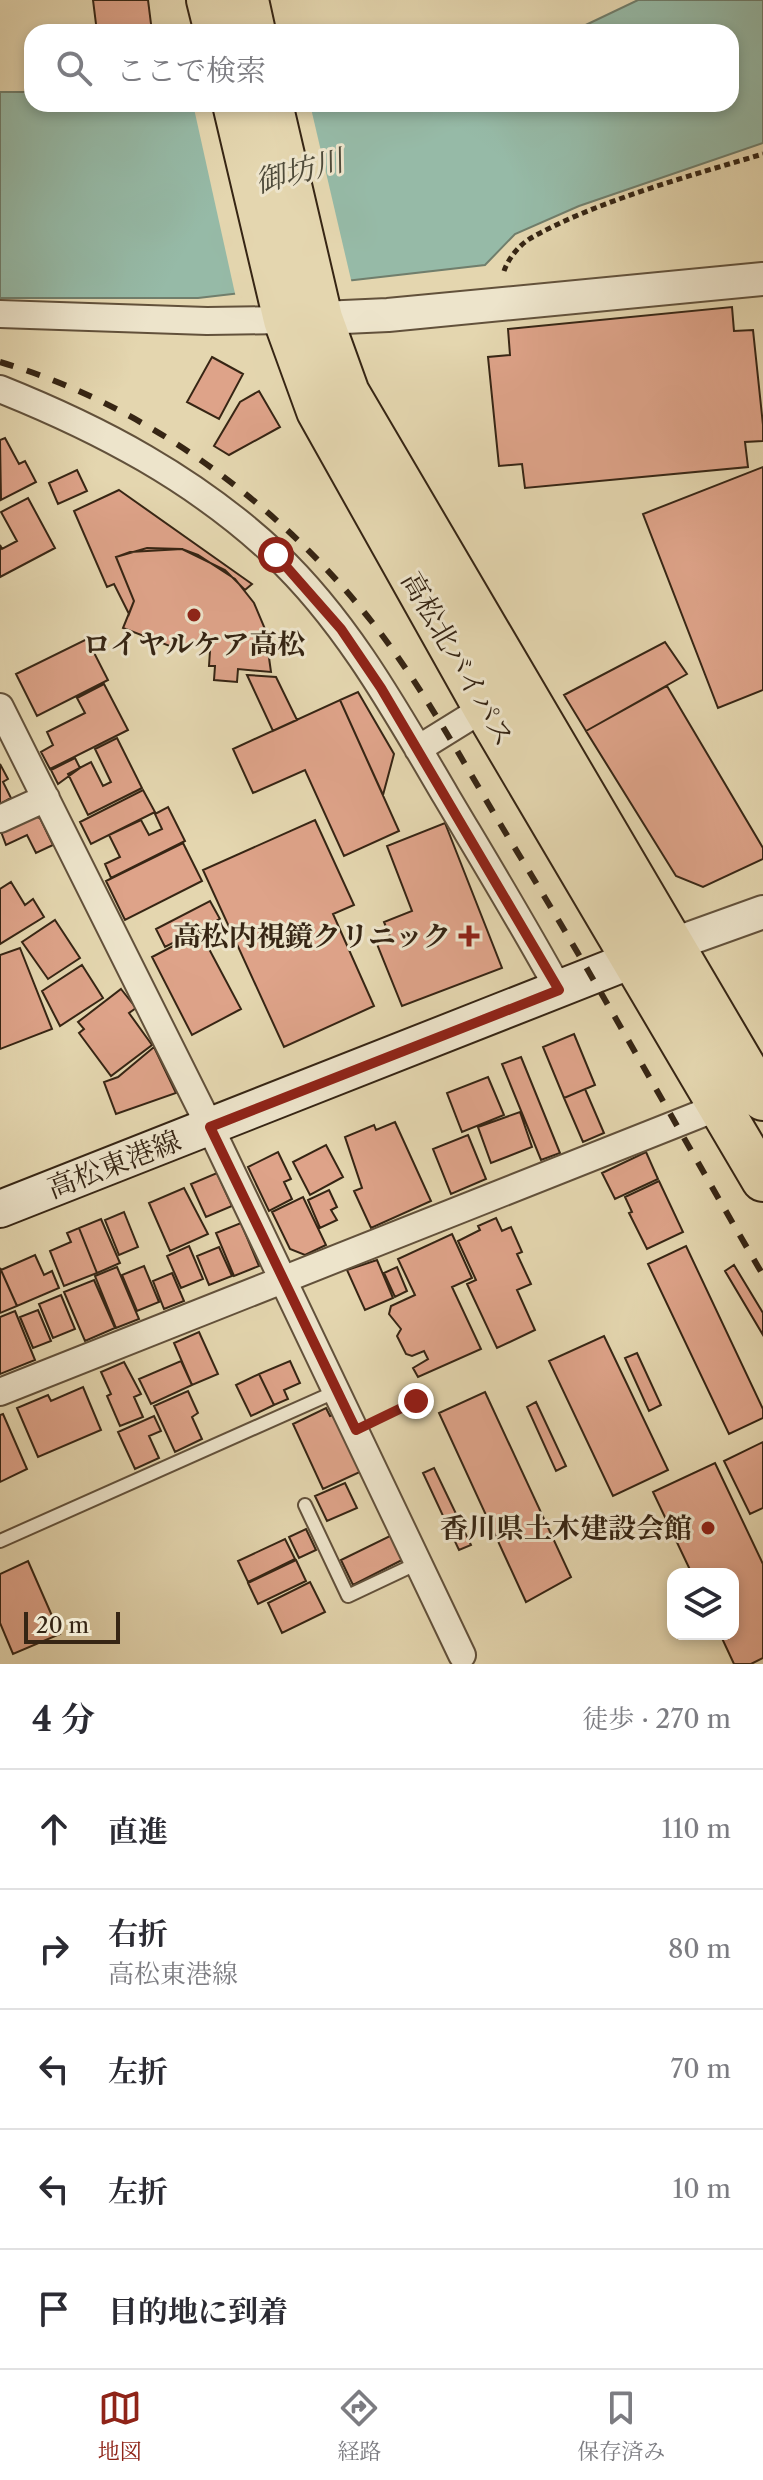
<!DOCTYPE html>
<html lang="ja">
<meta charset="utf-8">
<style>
body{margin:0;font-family:"Libre Caslon Text","Noto Serif JP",serif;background:#f2f2f3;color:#2b2b33}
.controls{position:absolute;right:24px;bottom:24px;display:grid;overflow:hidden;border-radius:16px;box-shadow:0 4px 12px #0003}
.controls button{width:72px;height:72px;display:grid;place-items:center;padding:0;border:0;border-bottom:2px solid #e1e1e2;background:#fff;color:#2b2b33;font:40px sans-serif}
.scale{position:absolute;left:24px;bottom:20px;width:96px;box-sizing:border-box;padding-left:8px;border:4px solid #362514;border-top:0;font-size:22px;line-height:28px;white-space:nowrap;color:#362514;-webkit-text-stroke:6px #ede4cb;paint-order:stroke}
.stop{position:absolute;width:24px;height:24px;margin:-18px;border:6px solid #8f2418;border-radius:50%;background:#fff}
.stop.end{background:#8f2418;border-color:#fff;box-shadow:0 2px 8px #0008}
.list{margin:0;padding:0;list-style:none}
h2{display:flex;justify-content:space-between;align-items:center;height:104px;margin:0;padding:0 32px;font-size:34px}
h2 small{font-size:26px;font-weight:400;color:#7c7c81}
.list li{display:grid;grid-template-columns:52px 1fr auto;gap:24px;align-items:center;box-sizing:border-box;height:120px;padding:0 32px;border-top:2px solid #e1e1e2}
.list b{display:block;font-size:30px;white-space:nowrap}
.list p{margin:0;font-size:26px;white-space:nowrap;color:#7c7c81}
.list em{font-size:26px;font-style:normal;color:#7c7c81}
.icon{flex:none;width:44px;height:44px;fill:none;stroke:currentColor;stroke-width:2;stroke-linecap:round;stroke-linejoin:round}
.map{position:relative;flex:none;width:763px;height:1664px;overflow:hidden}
.search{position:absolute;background:#fff;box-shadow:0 4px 12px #0003;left:24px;right:24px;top:24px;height:88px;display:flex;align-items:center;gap:20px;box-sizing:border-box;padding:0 28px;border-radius:24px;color:#7c7c81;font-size:30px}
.sheet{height:704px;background:#fff}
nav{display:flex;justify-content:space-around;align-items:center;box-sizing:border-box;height:112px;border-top:2px solid #e1e1e2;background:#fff;font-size:22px;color:#7c7c81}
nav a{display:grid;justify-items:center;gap:4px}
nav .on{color:#8f2418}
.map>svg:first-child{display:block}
.water{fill:#96baa7;stroke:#707e6c;stroke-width:2}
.pier{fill:#e4d6af}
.building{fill:#dea389;stroke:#362514;stroke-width:2}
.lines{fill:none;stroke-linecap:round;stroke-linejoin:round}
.service-casing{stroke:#62513b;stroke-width:16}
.minor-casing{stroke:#62513b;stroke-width:30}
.tertiary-casing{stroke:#62513b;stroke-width:36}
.secondary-casing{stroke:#362514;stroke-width:40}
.trunk-casing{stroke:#362514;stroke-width:46}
.path{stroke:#362514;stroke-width:5;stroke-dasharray:6 4;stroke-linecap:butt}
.service{stroke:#ede4cb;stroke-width:12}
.minor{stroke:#ede4cb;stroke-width:26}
.tertiary{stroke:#ede4cb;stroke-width:32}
.secondary{stroke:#ede4cb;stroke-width:36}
.trunk{stroke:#e4d6af;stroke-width:42}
.rail{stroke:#362514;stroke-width:6;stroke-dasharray:14 14;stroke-linecap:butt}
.route{stroke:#8f2418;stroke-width:10}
.poi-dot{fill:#8f2418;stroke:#ede4cb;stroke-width:3}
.labels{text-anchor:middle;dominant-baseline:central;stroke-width:6;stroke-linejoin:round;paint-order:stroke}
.poi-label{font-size:28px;font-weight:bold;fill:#362514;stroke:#ede4cb;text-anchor:end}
.street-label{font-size:28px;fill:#362514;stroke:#ede4cb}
.water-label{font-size:30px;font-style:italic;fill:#4e4a39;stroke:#ede4cb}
</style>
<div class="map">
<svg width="763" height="1664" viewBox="0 0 763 1664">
<rect width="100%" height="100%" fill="#e4d6af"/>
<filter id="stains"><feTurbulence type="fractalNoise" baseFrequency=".0025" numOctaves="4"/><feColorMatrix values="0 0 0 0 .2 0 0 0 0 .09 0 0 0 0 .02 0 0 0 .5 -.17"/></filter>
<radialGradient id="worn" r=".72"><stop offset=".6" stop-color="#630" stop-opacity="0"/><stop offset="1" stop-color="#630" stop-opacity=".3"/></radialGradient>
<path class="water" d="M638 0H763V143L579 206 515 234 485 265 198 298H0V92H32V104H731V32H571Z"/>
<path class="pier" d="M193 104H310L352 284 236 298Z"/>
<path class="building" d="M93 0H148L152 32H97Z
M732 307 734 331 753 330 763 425V441L745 442 748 467 525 488 522 464 499 466 488 357 510 355 508 329Z
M212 357 243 374 219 419 187 402Z
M259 391 280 427 229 455 214 446 240 402Z
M5 438 19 464 25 461 36 482 1 500 0 440Z
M763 467V690L718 708 643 514Z
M77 470 87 491 58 504 49 483Z
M119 490 252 584 245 590 225 570 182 549 130 552 116 557 134 601 129 614 114 584 107 587 74 511Z
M28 498 55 548 0 577V545L2 549 17 541 1 512Z
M147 548 182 549 198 555 235 579 254 603 265 629 271 672 238 669 237 682 214 680 215 666H209L210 651 205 639 180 650 123 628 134 601 116 557Z
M87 639 108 680 37 716 16 674Z
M665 642 687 674 586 731 564 695Z
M247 675 276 677 297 720 273 731Z
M104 684 128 730 50 769 41 752 53 745 47 732 85 713 77 698Z
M667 686 763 848V859L703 887 676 876 586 731Z
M358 692 394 754 383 795 340 700Z
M340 700 399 831 344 856 305 770 253 793 233 749Z
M117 738 142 788 88 815 68 774 91 762 103 786 111 782 95 749Z
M75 758 80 768 58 784 51 770Z
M0 764 8 779 3 782 11 798 0 804Z
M143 790 155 812 91 844 80 822Z
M168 807 185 841 111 878 105 864 120 857 109 835 141 820 149 835 162 829 155 814Z
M33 816 40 818 53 845 36 853 27 835 6 845 0 829Z
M315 820 354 905 333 914 374 1006 284 1047 203 870Z
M445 823 502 968 402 1006 377 944 391 939 384 922 412 911 387 846Z
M183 843 202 881 125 920 106 881Z
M11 882 25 905 33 899 44 917 0 944V889Z
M210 901 220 919 165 947 156 929Z
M55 920 80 958 48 979 22 942Z
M200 932 241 1009 192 1035 152 957Z
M20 948 52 1029 0 1049V955Z
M82 965 103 998 60 1026 42 991Z
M121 989 136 1008 129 1013 152 1045 111 1076 79 1033 84 1029 78 1022Z
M574 1034 595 1085 564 1098 543 1047Z
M154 1047 176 1093 116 1114 104 1082 118 1077Z
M521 1057 560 1153 541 1160 502 1064Z
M488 1077 504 1115 462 1132 447 1093Z
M585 1089 604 1133 583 1142 564 1098Z
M520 1112 532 1147 491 1163 478 1127Z
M395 1122 431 1201 371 1228 354 1191 362 1188 345 1137 374 1125 376 1130Z
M468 1135 486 1179 451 1194 433 1149Z
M326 1145 343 1177 310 1195 293 1162Z
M278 1152 291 1179 284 1182 292 1199 269 1211 248 1167Z
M646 1152 658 1179 615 1199 602 1173Z
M217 1173 232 1206 206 1217 191 1184Z
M659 1181 683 1232 647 1249 629 1213 632 1212 625 1197Z
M184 1188 208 1234 170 1251 149 1203Z
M329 1190 337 1207 331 1210 337 1220 320 1228 308 1200Z
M303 1197 326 1245 305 1255 290 1249 272 1212Z
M124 1212 138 1247 119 1255 105 1220Z
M496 1218 502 1231 511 1227 522 1252 517 1254 531 1284 517 1290 535 1330 497 1348 467 1284 476 1280 458 1241 480 1230 478 1226Z
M101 1219 120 1263 97 1273 79 1228Z
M241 1223 259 1266 234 1276 216 1233Z
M79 1228 97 1273 64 1286 50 1251 71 1242 67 1233Z
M452 1234 472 1278 452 1287 481 1349 418 1377 413 1368 428 1359 424 1351 412 1356 406 1354 397 1336 401 1329 389 1314 391 1306 415 1295 398 1259Z
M189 1246 203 1279 181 1288 167 1256Z
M686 1246 763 1409V1418L729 1434 648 1264Z
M219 1247 232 1276 209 1285 197 1256Z
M35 1255 44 1275 52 1271 59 1288 17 1306 1 1270Z
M377 1260 393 1298 365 1310 347 1270Z
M734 1265 763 1313V1335L725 1271Z
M144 1266 159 1302 137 1311 122 1275Z
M117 1267 139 1319 116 1328 95 1276Z
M397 1267 407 1291 395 1297 384 1273Z
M0 1268 17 1306 0 1313Z
M172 1273 184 1301 164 1309 153 1281Z
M94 1280 115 1328 85 1341 64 1292Z
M61 1295 75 1329 53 1338 39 1304Z
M38 1310 51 1341 33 1348 20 1317Z
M15 1311 35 1360 0 1374V1317Z
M199 1332 218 1374 192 1385 174 1343Z
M604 1336 668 1470 613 1496 549 1361Z
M637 1353 661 1405 649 1411 625 1358Z
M181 1361 192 1385 151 1404 139 1379Z
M290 1361 300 1383 284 1390 288 1399 274 1405 259 1374Z
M124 1362 141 1394 134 1397 143 1417 120 1426 107 1396 111 1394 101 1372Z
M259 1374 274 1405 251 1416 236 1385Z
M83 1387 101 1430 38 1457 17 1408 48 1395 51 1401Z
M188 1391 198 1413 192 1417 202 1439 175 1452 154 1406Z
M485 1392 571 1577 526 1602 439 1413Z
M536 1402 566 1466 556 1471 527 1407Z
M326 1408 330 1416 336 1414 362 1471 323 1489 293 1424Z
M3 1414 27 1469 0 1482V1415Z
M154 1416 161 1431 149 1436 159 1458 135 1469 118 1432Z
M763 1442V1508L750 1514 724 1461Z
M715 1463 763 1564V1658L751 1664H734L720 1634H733V1574H692L653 1492Z
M434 1468 471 1545 459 1550 423 1473Z
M345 1483 357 1508 327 1521 315 1496Z
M306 1529 316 1550 299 1558 289 1537Z
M392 1535 404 1559 353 1585 341 1560Z
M285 1539 295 1559 248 1582 238 1561Z
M296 1560 306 1581 258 1604 248 1583Z
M28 1561 60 1634 13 1654 0 1623V1574Z
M310 1582 325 1612 282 1633 268 1603Z"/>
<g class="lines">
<g class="service-casing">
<path id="service" d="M305 1505 348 1596 420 1562
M0 1541 337 1391"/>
</g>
<g class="minor-casing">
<path id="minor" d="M0 314 207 321 285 320
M0 389C100 429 195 479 275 554 347 622 396 711 446 796 484 860 523 924 559 990
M0 707 210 1127 462 1655
M418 749 497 700
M0 819 46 798
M0 1392 721 1106"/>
</g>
<g class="tertiary-casing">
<path id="tertiary" d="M300 319 388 315 763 279
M674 944 763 912"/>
</g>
<g class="secondary-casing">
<path id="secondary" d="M0 1209 657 950"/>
</g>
<g class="trunk-casing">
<path id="trunk" d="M208 0 216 32
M247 0 254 32
M234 104 285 320 318 411 484 707 763 1180
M271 104 321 318 348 393 763 1099"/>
</g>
<path class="path" d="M504 271C508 259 519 245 531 238 594 202 692 175 763 154
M381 1417 416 1401"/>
<use href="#service" class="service"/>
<use href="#minor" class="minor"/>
<use href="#tertiary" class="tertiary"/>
<use href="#secondary" class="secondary"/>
<use href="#trunk" class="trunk"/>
<path class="rail" d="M0 362C146 405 278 503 372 622 426 691 467 770 513 845 600 986 679 1132 763 1275"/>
</g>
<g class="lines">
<path class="route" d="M276 555 341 629 381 688 559 990 210 1127 356 1430 416 1401"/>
</g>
<g class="poi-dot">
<circle cx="194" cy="615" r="8"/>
<path d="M465 924h8v8h8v8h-8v8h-8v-8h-8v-8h8z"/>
<circle cx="708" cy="1528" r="8"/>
</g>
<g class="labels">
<g class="poi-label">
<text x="194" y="644" text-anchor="middle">ロイヤルケア高松</text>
<text x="451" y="936">高松内視鏡クリニック</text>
<text x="692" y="1528">香川県土木建設会館</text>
</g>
<g class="street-label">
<text transform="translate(458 659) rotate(60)">高松北バイパス</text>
<text transform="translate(114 1164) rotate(-21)">高松東港線</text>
</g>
<g class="water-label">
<text transform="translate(299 171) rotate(-15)">御坊川</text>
</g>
</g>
<rect width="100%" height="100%" filter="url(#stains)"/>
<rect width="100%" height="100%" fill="url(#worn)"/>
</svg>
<div class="controls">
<button><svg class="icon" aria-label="layers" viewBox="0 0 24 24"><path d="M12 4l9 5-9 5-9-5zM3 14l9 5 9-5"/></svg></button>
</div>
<div class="scale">20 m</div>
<div class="stop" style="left:276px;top:555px"></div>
<div class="stop end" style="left:416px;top:1401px"></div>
<div class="search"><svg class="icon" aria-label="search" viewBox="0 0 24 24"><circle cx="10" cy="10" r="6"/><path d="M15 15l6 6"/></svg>ここで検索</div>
</div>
<section class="sheet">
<h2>4 分<small>徒歩 · 270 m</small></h2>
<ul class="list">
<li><svg class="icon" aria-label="ahead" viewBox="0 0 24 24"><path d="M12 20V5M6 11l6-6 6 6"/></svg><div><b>直進</b></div><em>110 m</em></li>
<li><svg class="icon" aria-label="right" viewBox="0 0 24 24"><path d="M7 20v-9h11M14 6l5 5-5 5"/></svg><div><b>右折</b><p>高松東港線</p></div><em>80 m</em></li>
<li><svg class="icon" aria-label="left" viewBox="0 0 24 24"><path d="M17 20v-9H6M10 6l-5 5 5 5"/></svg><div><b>左折</b></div><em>70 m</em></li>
<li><svg class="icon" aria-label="left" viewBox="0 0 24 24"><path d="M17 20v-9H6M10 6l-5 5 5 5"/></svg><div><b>左折</b></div><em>10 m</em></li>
<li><svg class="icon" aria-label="arrive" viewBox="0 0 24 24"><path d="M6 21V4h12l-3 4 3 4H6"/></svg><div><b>目的地に到着</b></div></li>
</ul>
</section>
<nav>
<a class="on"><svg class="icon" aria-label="map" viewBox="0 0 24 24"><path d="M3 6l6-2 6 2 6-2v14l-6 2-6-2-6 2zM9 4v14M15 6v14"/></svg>地図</a>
<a><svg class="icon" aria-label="directions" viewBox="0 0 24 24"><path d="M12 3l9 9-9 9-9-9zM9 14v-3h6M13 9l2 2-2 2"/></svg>経路</a>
<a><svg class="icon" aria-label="saved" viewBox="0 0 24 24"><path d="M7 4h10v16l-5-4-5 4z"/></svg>保存済み</a>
</nav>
